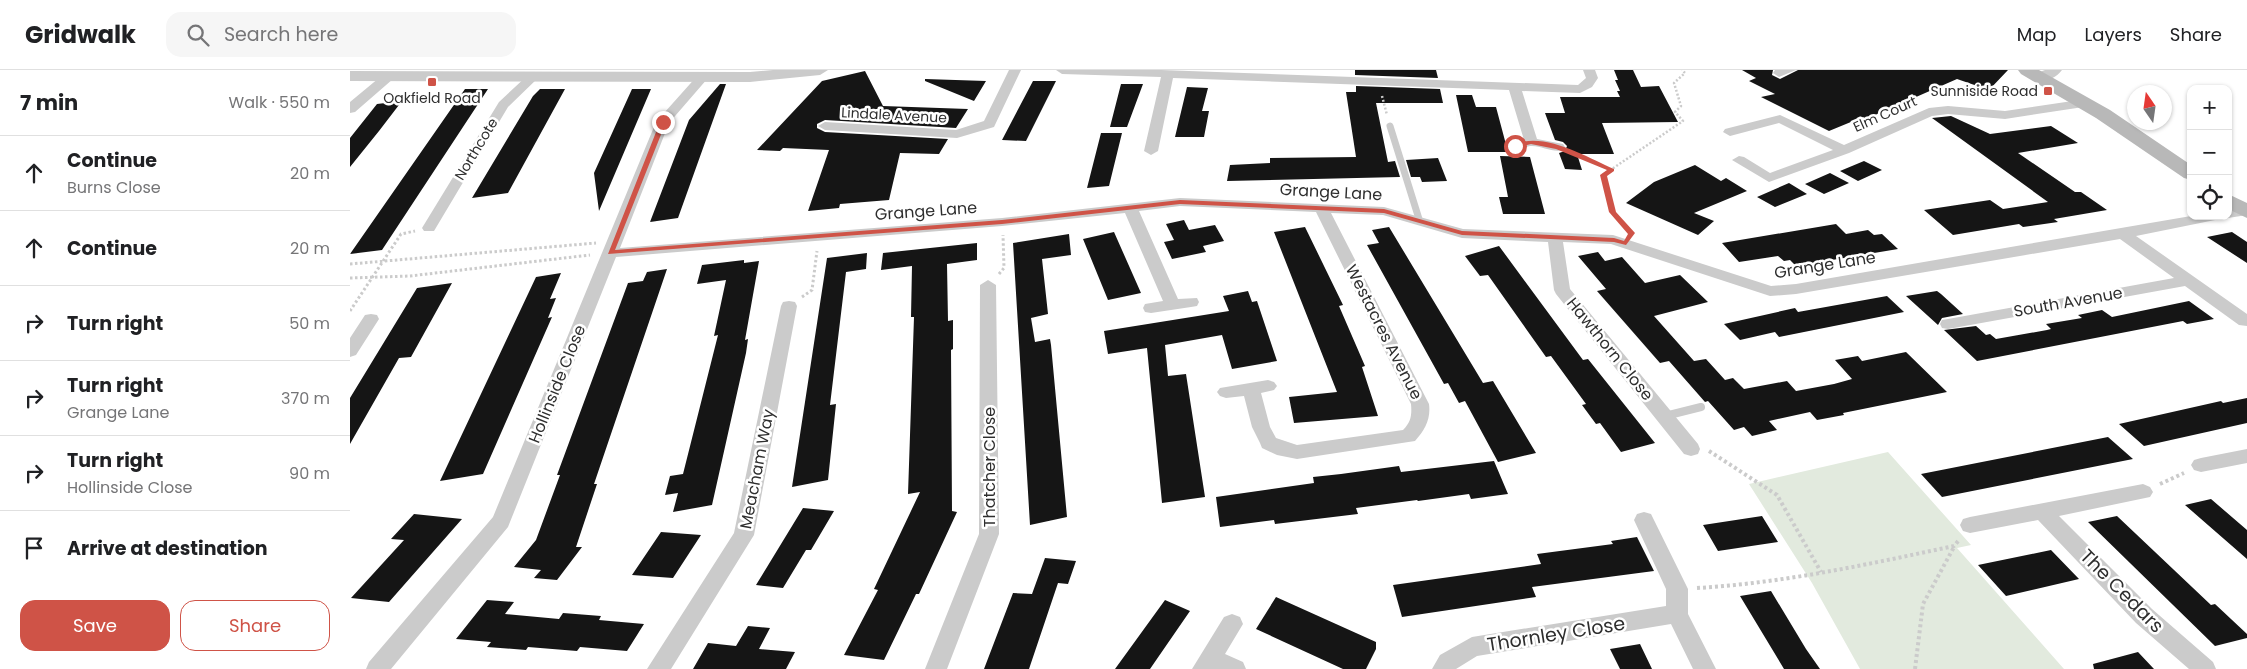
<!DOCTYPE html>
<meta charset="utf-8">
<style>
body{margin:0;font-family:Poppins,sans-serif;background:#f6f6f6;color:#202124}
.controls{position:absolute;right:15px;top:15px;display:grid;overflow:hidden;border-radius:10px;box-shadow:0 1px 4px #0004}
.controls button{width:45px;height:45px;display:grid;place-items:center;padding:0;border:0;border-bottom:1px solid #e0e0e0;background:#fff;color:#202124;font:25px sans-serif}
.compass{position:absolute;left:1777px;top:15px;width:45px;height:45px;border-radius:50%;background:#fff;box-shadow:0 1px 4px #0004;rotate:347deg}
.stop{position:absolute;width:15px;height:15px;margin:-11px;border:4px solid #cf5347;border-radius:50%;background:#fff}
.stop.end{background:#cf5347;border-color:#fff;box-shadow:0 1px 5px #0008}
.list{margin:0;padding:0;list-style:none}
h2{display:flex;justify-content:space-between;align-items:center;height:65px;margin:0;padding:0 20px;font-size:21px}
h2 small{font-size:16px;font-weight:400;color:#757577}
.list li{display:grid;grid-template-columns:32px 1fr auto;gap:15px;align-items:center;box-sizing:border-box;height:75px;padding:0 20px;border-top:1px solid #e0e0e0}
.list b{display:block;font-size:19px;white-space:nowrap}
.list p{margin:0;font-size:16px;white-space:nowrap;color:#757577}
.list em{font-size:16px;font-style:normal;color:#757577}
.actions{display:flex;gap:10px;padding:15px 20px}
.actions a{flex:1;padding:11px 0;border:1px solid #cf5347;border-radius:15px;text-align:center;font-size:18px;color:#cf5347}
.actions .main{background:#cf5347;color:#fff}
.icon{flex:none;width:28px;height:28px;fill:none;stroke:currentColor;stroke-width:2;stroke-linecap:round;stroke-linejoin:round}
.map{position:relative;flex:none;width:1897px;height:599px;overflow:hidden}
header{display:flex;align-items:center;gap:30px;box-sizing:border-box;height:70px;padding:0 25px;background:#fff;border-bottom:1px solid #e0e0e0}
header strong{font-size:24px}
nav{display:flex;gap:28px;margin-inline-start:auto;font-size:18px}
.search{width:350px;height:45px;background:#f6f6f6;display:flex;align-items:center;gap:12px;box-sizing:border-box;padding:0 18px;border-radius:15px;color:#757577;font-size:19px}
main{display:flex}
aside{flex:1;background:#fff}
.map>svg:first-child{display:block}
.green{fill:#e2eade}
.building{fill:#151515}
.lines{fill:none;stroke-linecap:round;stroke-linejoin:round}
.path-far2{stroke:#cbcbcb;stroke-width:2.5;stroke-dasharray:2 2;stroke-linecap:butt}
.path-far1{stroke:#cbcbcb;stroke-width:3;stroke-dasharray:2.5 2.5;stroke-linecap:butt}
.path{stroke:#cbcbcb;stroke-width:4;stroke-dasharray:3 3;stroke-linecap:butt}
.service-far1{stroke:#cbcbcb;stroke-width:7}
.service{stroke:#cbcbcb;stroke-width:8}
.minor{fill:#cbcbcb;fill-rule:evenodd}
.tertiary{fill:#cbcbcb;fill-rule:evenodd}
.secondary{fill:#b8b8b8;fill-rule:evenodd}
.route{fill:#cf5347}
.poi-dot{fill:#cf5347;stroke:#fff;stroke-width:2}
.labels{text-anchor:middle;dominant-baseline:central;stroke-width:5;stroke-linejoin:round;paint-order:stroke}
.far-poi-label{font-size:14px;fill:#2e2e2e;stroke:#fff;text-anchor:end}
.far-street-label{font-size:14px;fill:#2e2e2e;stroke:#fff}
.street-label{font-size:16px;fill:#2e2e2e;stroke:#fff}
.near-street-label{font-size:19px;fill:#2e2e2e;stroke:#fff}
</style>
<header>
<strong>Gridwalk</strong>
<div class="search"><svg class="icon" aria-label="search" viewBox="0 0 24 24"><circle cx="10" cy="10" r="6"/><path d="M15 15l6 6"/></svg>Search here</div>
<nav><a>Map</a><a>Layers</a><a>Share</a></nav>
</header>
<main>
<aside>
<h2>7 min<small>Walk · 550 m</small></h2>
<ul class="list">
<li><svg class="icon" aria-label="ahead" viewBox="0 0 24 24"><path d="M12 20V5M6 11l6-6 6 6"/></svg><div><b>Continue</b><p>Burns Close</p></div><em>20 m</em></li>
<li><svg class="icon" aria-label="ahead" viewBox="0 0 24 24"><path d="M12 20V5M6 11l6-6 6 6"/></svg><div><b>Continue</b></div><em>20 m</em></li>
<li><svg class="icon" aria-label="right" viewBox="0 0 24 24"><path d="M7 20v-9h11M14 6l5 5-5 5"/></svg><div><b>Turn right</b></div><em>50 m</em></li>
<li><svg class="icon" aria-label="right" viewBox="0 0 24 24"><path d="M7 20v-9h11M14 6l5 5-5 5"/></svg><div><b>Turn right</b><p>Grange Lane</p></div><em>370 m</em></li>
<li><svg class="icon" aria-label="right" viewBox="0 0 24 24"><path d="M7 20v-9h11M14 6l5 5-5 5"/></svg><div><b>Turn right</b><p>Hollinside Close</p></div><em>90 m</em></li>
<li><svg class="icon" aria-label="arrive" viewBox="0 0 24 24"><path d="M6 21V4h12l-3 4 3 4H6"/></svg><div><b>Arrive at destination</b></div></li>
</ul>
<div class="actions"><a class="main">Save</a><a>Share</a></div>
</aside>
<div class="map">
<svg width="1897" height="599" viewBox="0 0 1897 599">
<rect width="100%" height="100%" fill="#fff"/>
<path class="green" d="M1538 382 1621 475 1607 478 1714 599H1510L1462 513 1399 414Z"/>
<path class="building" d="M1005 0H1086L1088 8 1005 5Z
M1264 0H1283L1291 17 1309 16 1328 52 1252 53 1264 84H1227L1232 100 1215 99 1209 83 1215 81 1217 76 1213 72 1205 70 1195 43H1215L1210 27H1270L1267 21H1270L1265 10H1268Z
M1392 0H1423L1422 5 1430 9 1448 0H1658L1639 20 1607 9 1516 49 1513 47 1479 61 1411 27 1425 24 1399 11 1406 8Z
M515 1 533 36 618 39 606 58 475 50 467 54V58L475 62 598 69 589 84 550 83 539 130 490 134 489 138 458 141 479 80 433 78 430 81 407 80 472 11Z
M575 9 636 11 624 31 575 11Z
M683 11H706L676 71 652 70Z
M370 14H376L328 148 300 152 339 50Z
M771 14H793L777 57H760Z
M1006 16 1090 19 1093 33H1026L1038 92 1045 91 1050 107 877 111 880 95 920 93V88L1006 87 996 22H1006Z
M837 17 858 18 852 41H859L854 67H825Z
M115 19H138L32 180 0 184Z
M190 19H215L158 123 122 128 183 26Z
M282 19H301L249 141 244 103Z
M1106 25H1122L1126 37H1146L1158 82H1118Z
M52 31 29 61 0 97V68L27 34Z
M1601 46 1640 64 1701 56 1728 73 1668 83 1725 122H1731L1757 140 1704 149 1708 152 1673 157 1669 154 1603 165 1574 140 1640 130 1653 139 1698 132 1582 48Z
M751 63H772L759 116 737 118Z
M1150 86 1180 87 1195 144H1153L1149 127H1158Z
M1088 88 1097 111 1072 112 1070 107H1061L1056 90Z
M1514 91 1532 100 1508 111 1490 101Z
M1345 95 1371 111 1376 108 1397 121 1344 143 1364 151 1348 165 1276 133 1304 112Z
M1480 103 1499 113 1474 124 1455 114Z
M1439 113 1457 124 1425 137 1407 127Z
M834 150 839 160 865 155 874 171 853 176 856 182 822 189 814 172 824 170 816 154Z
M1486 154 1496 164 1518 160 1524 165 1532 164 1548 179 1446 196 1440 190 1434 191 1428 186 1389 192 1372 173Z
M955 157 993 235 989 236 1015 296 1012 297 1028 346 944 353 939 327 987 322 924 162Z
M1039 157 1133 313 1143 311 1186 383 1148 392 1115 331 1109 333 1098 313 1094 314 1017 175 1029 173 1022 160Z
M764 162 791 223 758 230 733 169Z
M1882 162 1897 172V193L1857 167Z
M719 164 721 185 692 189 698 244 681 248 685 272 700 269 701 275 717 447 680 455 663 173Z
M627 173V190L597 194 598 251 603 250V279L601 280 602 441 607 442 569 524H566L534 590 494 585 528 520 524 519 570 422 558 424 564 247H561L562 196 531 200 533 183Z
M1149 176 1233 290 1238 289 1305 373 1271 382 1250 353 1246 354 1232 335 1236 334 1201 286 1196 287 1138 205 1130 206 1115 186Z
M1248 182 1255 191 1272 187 1295 213 1330 205 1358 232 1304 246 1344 291 1356 289 1375 310 1383 308 1394 319 1437 311 1446 321 1484 314 1502 309 1485 290 1508 286 1512 291 1556 282 1597 322 1493 343 1494 345 1467 350 1460 342 1419 351 1427 360 1402 366 1394 357 1384 360 1358 331 1355 332 1319 291 1310 293 1247 221 1256 219 1228 186Z
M517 183 516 199 496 202 480 335 486 334 478 410 442 417 477 188Z
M394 190V193L409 191 395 270 398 269 396 283 362 435 323 442 328 423 315 425 320 406 333 404 368 265 364 266 376 210 347 214 352 195Z
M317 199 244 414H247L226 477H232L207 510 184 508 191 500 164 497 186 470 210 405H207L278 213 293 211 297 202Z
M211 203 200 229 206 228 198 248 202 247 133 404 90 411 186 207Z
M102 213 61 287 49 288 0 374V328L67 218Z
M898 221 902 232 907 231 927 291 882 299 872 265 815 275 818 306 836 304 855 427 812 433 797 278 758 284 754 261 879 241 873 226Z
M1587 221 1591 224 1613 244 1592 248 1588 255 1556 226Z
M1537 226 1554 242 1429 267 1425 262 1390 270 1374 254 1445 238 1448 242Z
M1839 231 1864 249 1837 254 1833 251 1627 291 1594 260 1626 256 1636 265 1640 264 1646 269 1697 260 1701 259 1696 254 1732 248 1728 245 1752 240 1762 247Z
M1897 328V353L1794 376 1769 354 1871 331 1873 333Z
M1758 367 1783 389 1592 427 1571 404Z
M1144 391 1158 424 1121 429 1119 424 1068 431 1067 430 1006 438 1008 444 925 454 924 450 870 457 866 427 964 413 963 407 991 404 1049 396 1051 402Z
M1861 429 1897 460V489L1835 435Z
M453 438 484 441 461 480H456L433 518 406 515Z
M64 444 112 449 39 532 1 528 54 470 41 469Z
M1412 446 1428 472 1368 481 1353 455Z
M1767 446 1861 535 1865 534 1897 564V568L1865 576 1738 452Z
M311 462 351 465 323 508 282 505Z
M1287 467 1304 501 1182 517 1186 527 1052 547 1043 515 1191 494 1187 484 1263 474 1261 471Z
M1701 480 1729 509 1656 526 1628 495Z
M695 488 726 491 718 514 708 513 679 599H634L663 523 682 524Z
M1421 521 1456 579 1470 599H1434L1390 526Z
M926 527 1026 572V579L1016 599H993L906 559Z
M137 530 164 532 155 544 209 549 213 543 251 546 249 550 294 554 277 581 230 577 227 581 178 577 176 580 137 577 141 572 106 569Z
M815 530 840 541 800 599H765Z
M398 556 420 558 409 579 445 582 436 599H343L358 573 386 576Z
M1290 574 1302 599H1270L1260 579Z
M1788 582 1804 599H1744L1743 594Z"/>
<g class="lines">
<path class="path-far2" d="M1032 26 1037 45
M1223 83 1261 100
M1277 158 1262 142 1253 105 1333 51 1325 42 1331 36 1324 13 1335 3 1332 0"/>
<path class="path-far1" d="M0 194 246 173
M649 204 654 198 653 165
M0 208 60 206 240 185
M452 227 462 220 467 181
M0 241 51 164 65 161"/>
<path class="path" d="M1359 381 1427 425 1471 502
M1810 414 1834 403
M1347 518C1434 513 1519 494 1604 476L1609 470
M1565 599 1573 534 1604 477"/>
<path class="service-far1" d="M1040 56 1069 149"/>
<path class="service" d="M1315 346 1351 337"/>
<path class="minor" d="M659 0H671L644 57 607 68 475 60 468 56 475 52 606 60 634 51Z
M706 0H811L1228 15 1236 8 1233 0H1245L1248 8 1242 17 1230 23 1172 21 1187 69 1213 74 1215 77 1213 80C1202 83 1191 75 1180 76 1173 77 1168 81 1160 79L1158 76 1160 73 1174 70 1159 20 823 8 808 81 801 85 794 81 811 7 712 4Z
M1425 0H1446L1429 7 1423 3Z
M39 2 45 6 43 9 5 42 0 43V32L35 3Z
M182 4 188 8 158 37 84 161H74L72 158 149 32 178 5Z
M352 4 358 8 319 53 270 178 652 148 830 128 1034 137 1113 159 1263 165 1421 216 1446 214 1841 146H1872L1865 150 1786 166 1897 244V256L1889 255 1835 216 1598 259 1592 258 1590 254 1592 250 1598 249 1824 208 1770 169 1446 224 1420 226 1261 174 1213 172 1220 219 1348 374 1350 379 1348 384 1341 386 1334 384 1206 224 1204 220 1198 172 1112 168 1033 145 981 143 1079 334C1081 349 1075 360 1065 371L947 389 927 385 912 378 910 373 902 357 894 326 876 328 870 326 867 322 870 318 918 310 924 312 927 316 924 320 911 323 920 357 926 368 947 375 1053 360C1061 352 1062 345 1061 334L966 142 830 136 789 141 828 229 847 228 849 232 847 236 841 237 801 243 795 242 793 238 795 234 813 231 775 143 652 156 266 187 158 457 41 599H16L19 592 143 447 306 52 348 5Z
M1736 29 1742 33 1740 36 1655 49 1598 44 1582 46 1499 83 1419 112 1382 90 1389 86 1394 87 1420 103 1483 80 1429 53 1380 66 1373 62 1375 59 1430 45 1494 75 1579 38 1598 36 1655 41Z
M1894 137H1897V145L1878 148 1872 146H1878V140Z
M638 210 646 215 649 464 597 599H575L629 464 630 215Z
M439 231 445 232 447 236 404 465 321 599H297L384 463 431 236 433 232Z
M21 244 27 245 29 249 6 285 0 287V268L15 245Z
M1897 379V393L1851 402 1844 400 1841 395 1844 390 1851 388Z
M1793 414 1800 417 1803 422 1800 427 1709 446 1802 539 1863 592 1866 599H1839L1786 553 1688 450 1620 463 1613 461 1610 455 1613 449 1620 447Z
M1294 442 1301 444 1338 519V544L1366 599H1343L1321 554 1127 586 1106 599H1082L1090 585 1122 567 1316 536V519L1284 450 1287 444Z
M882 544 890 547 893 554 875 584 893 592 896 599H842L874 547Z"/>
<path class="tertiary" d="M423 0H478L470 5 400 12 0 11V1L400 2Z
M1695 0H1712C1705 9 1695 13 1684 10L1682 7 1684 4Z"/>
<path class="secondary" d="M1668 0H1689L1760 40 1841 95V110L1834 108 1746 48 1671 4Z
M1878 124 1897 133V148L1878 139Z"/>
</g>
<path class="route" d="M313 50 316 52 265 180 652 150 830 130 1034 139 1112 161 1264 168 1274 171 1278 164 1259 142 1250 105 1257 100 1206 79 1181 74 1165 78 1162 76C1190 59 1237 87 1264 99V101L1257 106 1266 142 1285 163 1276 175 1264 172 1112 165 1034 143 830 134 652 154 258 184 310 52Z"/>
<g class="poi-dot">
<rect x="77" y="7" width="10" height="10" rx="2.5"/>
<rect x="1693" y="16" width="10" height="10" rx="2.5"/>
</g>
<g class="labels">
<g class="far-poi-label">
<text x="1688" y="21">Sunniside Road</text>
<text x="82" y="28" text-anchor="middle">Oakfield Road</text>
</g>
<g class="far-street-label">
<text transform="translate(1535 44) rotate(-24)">Elm Court</text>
<text transform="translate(544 45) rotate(3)">Lindale Avenue</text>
<text transform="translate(126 79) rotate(-59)">Northcote</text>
</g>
<g class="street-label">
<text transform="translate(981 122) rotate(3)">Grange Lane</text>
<text transform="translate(576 141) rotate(-4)">Grange Lane</text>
<text transform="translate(1475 195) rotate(-9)">Grange Lane</text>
<text transform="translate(1718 232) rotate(-10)">South Avenue</text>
<text transform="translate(1034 262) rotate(63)">Westacres Avenue</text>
<text transform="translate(1260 279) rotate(51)">Hawthorn Close</text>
<text transform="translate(207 314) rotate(-68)">Hollinside Close</text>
<text transform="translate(639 397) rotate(-90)">Thatcher Close</text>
<text transform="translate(407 399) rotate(-79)">Meacham Way</text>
</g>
<g class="near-street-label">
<text transform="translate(1772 521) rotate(45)">The Cedars</text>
<text transform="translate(1206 564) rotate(-9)">Thornley Close</text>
</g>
</g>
</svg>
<div class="controls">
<button>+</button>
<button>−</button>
<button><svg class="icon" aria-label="locate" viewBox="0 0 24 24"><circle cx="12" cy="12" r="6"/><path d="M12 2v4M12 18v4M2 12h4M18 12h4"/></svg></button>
</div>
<svg class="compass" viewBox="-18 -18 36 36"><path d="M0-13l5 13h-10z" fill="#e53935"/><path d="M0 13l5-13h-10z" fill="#757577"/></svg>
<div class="stop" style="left:1165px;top:76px"></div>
<div class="stop end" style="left:313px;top:52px"></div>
</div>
</main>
